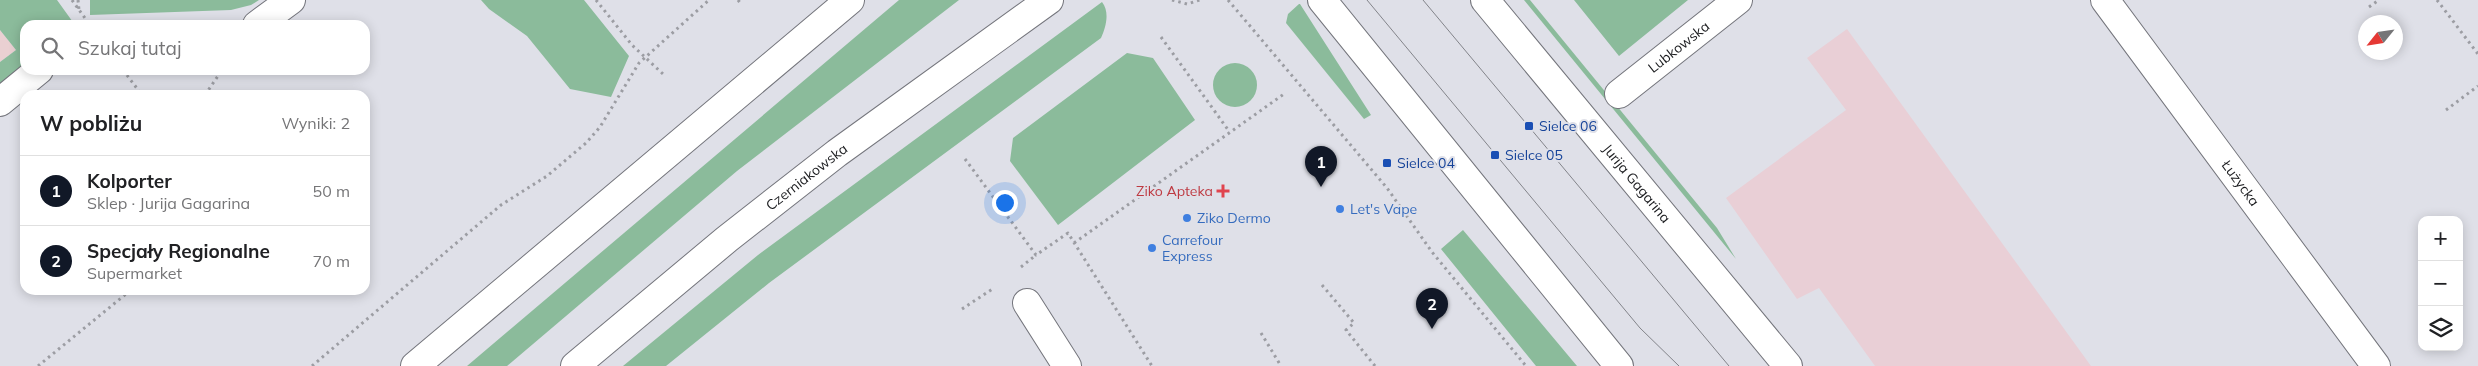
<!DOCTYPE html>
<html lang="pl">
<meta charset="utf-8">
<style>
body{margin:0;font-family:Mulish,sans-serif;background:#f6f6f6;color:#202124}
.controls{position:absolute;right:15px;bottom:15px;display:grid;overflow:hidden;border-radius:10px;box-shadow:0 2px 12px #0003}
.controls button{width:45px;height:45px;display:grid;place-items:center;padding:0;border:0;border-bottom:1px solid #e0e0e0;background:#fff;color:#202124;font:25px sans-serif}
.compass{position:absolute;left:2358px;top:15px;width:45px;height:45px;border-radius:50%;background:#fff;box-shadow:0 2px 12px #0003;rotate:240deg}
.you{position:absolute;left:1004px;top:202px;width:18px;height:18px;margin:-12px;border:4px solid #fff;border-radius:50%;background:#1a73e8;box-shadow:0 0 0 8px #1a73e833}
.badge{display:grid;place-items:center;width:32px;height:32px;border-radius:50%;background:#111827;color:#fff;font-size:16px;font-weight:700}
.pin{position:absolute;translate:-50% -41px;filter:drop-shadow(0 1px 2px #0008)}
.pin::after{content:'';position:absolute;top:26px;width:18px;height:15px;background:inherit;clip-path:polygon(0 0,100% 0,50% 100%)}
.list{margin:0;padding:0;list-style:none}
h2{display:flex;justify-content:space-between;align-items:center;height:65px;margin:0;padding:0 20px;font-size:21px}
h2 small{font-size:16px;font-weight:400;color:#757577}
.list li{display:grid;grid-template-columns:32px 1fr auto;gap:15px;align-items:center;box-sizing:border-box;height:70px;padding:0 20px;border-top:1px solid #e0e0e0}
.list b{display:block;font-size:19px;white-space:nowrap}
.list p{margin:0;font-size:16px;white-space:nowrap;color:#757577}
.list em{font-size:16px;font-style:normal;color:#757577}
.icon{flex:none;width:28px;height:28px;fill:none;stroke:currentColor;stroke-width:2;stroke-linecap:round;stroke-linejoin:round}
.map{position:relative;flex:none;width:2478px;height:366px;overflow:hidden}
.search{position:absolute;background:#fff;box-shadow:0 2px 12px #0003;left:20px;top:20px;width:350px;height:55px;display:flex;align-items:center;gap:12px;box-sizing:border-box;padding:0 18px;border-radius:15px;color:#757577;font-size:19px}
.panel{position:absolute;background:#fff;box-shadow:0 2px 12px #0003;left:20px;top:90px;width:350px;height:205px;border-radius:15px}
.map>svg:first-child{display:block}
.industrial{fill:#e9cfd6}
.education{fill:#ead0d2}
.green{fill:#8bbb9b}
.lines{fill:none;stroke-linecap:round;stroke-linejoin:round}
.minor-casing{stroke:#74757c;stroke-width:30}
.major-casing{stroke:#74757c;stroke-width:30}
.path{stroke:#9c9da3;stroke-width:3;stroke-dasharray:2.5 4;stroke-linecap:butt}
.minor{stroke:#fff;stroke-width:28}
.major{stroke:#fff;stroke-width:28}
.tram{stroke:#83848a;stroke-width:1}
.transit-dot{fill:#1a4fb4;stroke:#dfe0e8;stroke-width:2}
.health-dot{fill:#e0444e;stroke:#dfe0e8;stroke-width:2}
.shop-dot{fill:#3f7fe0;stroke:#dfe0e8;stroke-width:2}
.labels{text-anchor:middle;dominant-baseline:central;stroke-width:4;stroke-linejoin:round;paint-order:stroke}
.street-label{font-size:14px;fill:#1b1c1f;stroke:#dfe0e8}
.transit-label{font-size:14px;fill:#164399;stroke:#dfe0e8;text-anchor:start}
.health-label{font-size:14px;fill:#be3a42;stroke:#dfe0e8;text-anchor:end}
.shop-label{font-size:14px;fill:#366cbe;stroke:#dfe0e8;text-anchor:start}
</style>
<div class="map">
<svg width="2478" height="366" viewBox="0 0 2478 366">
<rect width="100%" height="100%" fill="#dfe0e8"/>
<path class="industrial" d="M1847 29 2091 366H1875L1819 288 1797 299 1726 198 1846 110 1807 58Z"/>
<path class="education" d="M0 30 16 50 0 62Z"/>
<path class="green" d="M0 0H57L75 25H25V66L0 86V62L16 50 0 30Z
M90 0H259L251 5 231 10 90 15Z
M481 0H584L629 56 611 97 570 89 527 36 489 9Z
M899 0H959L737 171 507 366H467Z
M1524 0H1530L1717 228 1736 259Z
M1574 0H1688L1619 56Z
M1102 2C1110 12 1106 27 1101 38L769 283 666 366H623L758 255Z
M1299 4H1300L1371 115 1364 119 1286 23 1288 14Z
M1127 53 1153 58 1195 120 1058 225 1010 161 1013 138Z
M1213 85a22 22 0 1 1 44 0a22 22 0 1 1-44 0Z
M1463 230 1577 366H1536L1441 249Z"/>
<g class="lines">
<g class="minor-casing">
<g id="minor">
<path id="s1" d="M2105 0 2376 366"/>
<path d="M257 25 291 0"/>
<path id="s2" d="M1619 94 1738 0"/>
<path d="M0 102 39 70"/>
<path d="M1027 303 1067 366"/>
</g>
</g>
<g class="major-casing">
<g id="major">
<path d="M1322 0 1619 366"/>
<path id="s3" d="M1485 0 1788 366"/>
<path d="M415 366 850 0"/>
<path id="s4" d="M575 366 727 239 837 153 1049 0"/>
</g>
</g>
<path class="path" d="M72 0 90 25
M78 0 79 10
M596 0 632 45 663 74
M738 0 742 5
M1172 0 1187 4 1200 0
M1228 0 1387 188 1432 252 1526 366
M2437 0 2478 54
M2369 7 2379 0
M1161 37 1229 131
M123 70 142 95
M205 95 222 70
M2446 110 2478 86
M965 159 1036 255 1068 233 1152 366
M1074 243 1284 94
M1021 267 1036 255
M1322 285 1354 323 1346 330 1375 366
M962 309 994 288
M1261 333 1281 366
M38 366 126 294 128 290
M312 366 501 205 547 176 586 143 600 127 639 63 709 0"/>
<use href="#minor" class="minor"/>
<use href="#major" class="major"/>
<path class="tram" d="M1367 0 1640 328 1679 366
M1423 0 1729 366"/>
</g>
<g class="transit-dot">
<rect x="1524" y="121" width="10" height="10" rx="2.5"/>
<rect x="1490" y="150" width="10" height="10" rx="2.5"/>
<rect x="1382" y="158" width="10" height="10" rx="2.5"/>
</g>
<path class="health-dot" d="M1220.5 183.5h5v5h5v5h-5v5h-5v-5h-5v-5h5z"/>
<g class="shop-dot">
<circle cx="1340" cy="209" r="5"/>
<circle cx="1187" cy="218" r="5"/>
<circle cx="1152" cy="248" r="5"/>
</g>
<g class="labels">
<g class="street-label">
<text stroke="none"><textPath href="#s2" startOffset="76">Lubkowska</textPath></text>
<text stroke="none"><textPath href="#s4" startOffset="299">Czerniakowska</textPath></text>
<text stroke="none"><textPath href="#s3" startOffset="238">Jurija Gagarina</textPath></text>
<text stroke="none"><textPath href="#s1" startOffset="228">Łużycka</textPath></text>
</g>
<g class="transit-label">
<text x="1539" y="126">Sielce 06</text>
<text x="1505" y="155">Sielce 05</text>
<text x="1397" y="163">Sielce 04</text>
</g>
<g class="health-label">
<text x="1213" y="191">Ziko Apteka</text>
</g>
<g class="shop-label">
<text x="1350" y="209">Let's Vape</text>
<text x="1197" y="218">Ziko Dermo</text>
<text x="1162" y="240">Carrefour<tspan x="1162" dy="16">Express</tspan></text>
</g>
</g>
</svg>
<div class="controls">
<button>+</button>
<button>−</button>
<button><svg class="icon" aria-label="layers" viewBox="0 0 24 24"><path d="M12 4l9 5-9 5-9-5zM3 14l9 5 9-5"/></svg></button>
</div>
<svg class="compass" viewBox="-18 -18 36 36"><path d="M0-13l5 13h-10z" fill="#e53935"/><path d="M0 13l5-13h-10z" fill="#757577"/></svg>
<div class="you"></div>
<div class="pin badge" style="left:1321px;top:187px">1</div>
<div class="pin badge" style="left:1432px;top:329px">2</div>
<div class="search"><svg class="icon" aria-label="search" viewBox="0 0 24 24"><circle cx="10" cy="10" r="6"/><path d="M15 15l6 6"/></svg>Szukaj tutaj</div>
<section class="panel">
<h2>W pobliżu<small>Wyniki: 2</small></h2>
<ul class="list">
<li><span class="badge">1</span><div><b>Kolporter</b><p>Sklep · Jurija Gagarina</p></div><em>50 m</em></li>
<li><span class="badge">2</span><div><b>Specjały Regionalne</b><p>Supermarket</p></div><em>70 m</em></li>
</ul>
</section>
</div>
